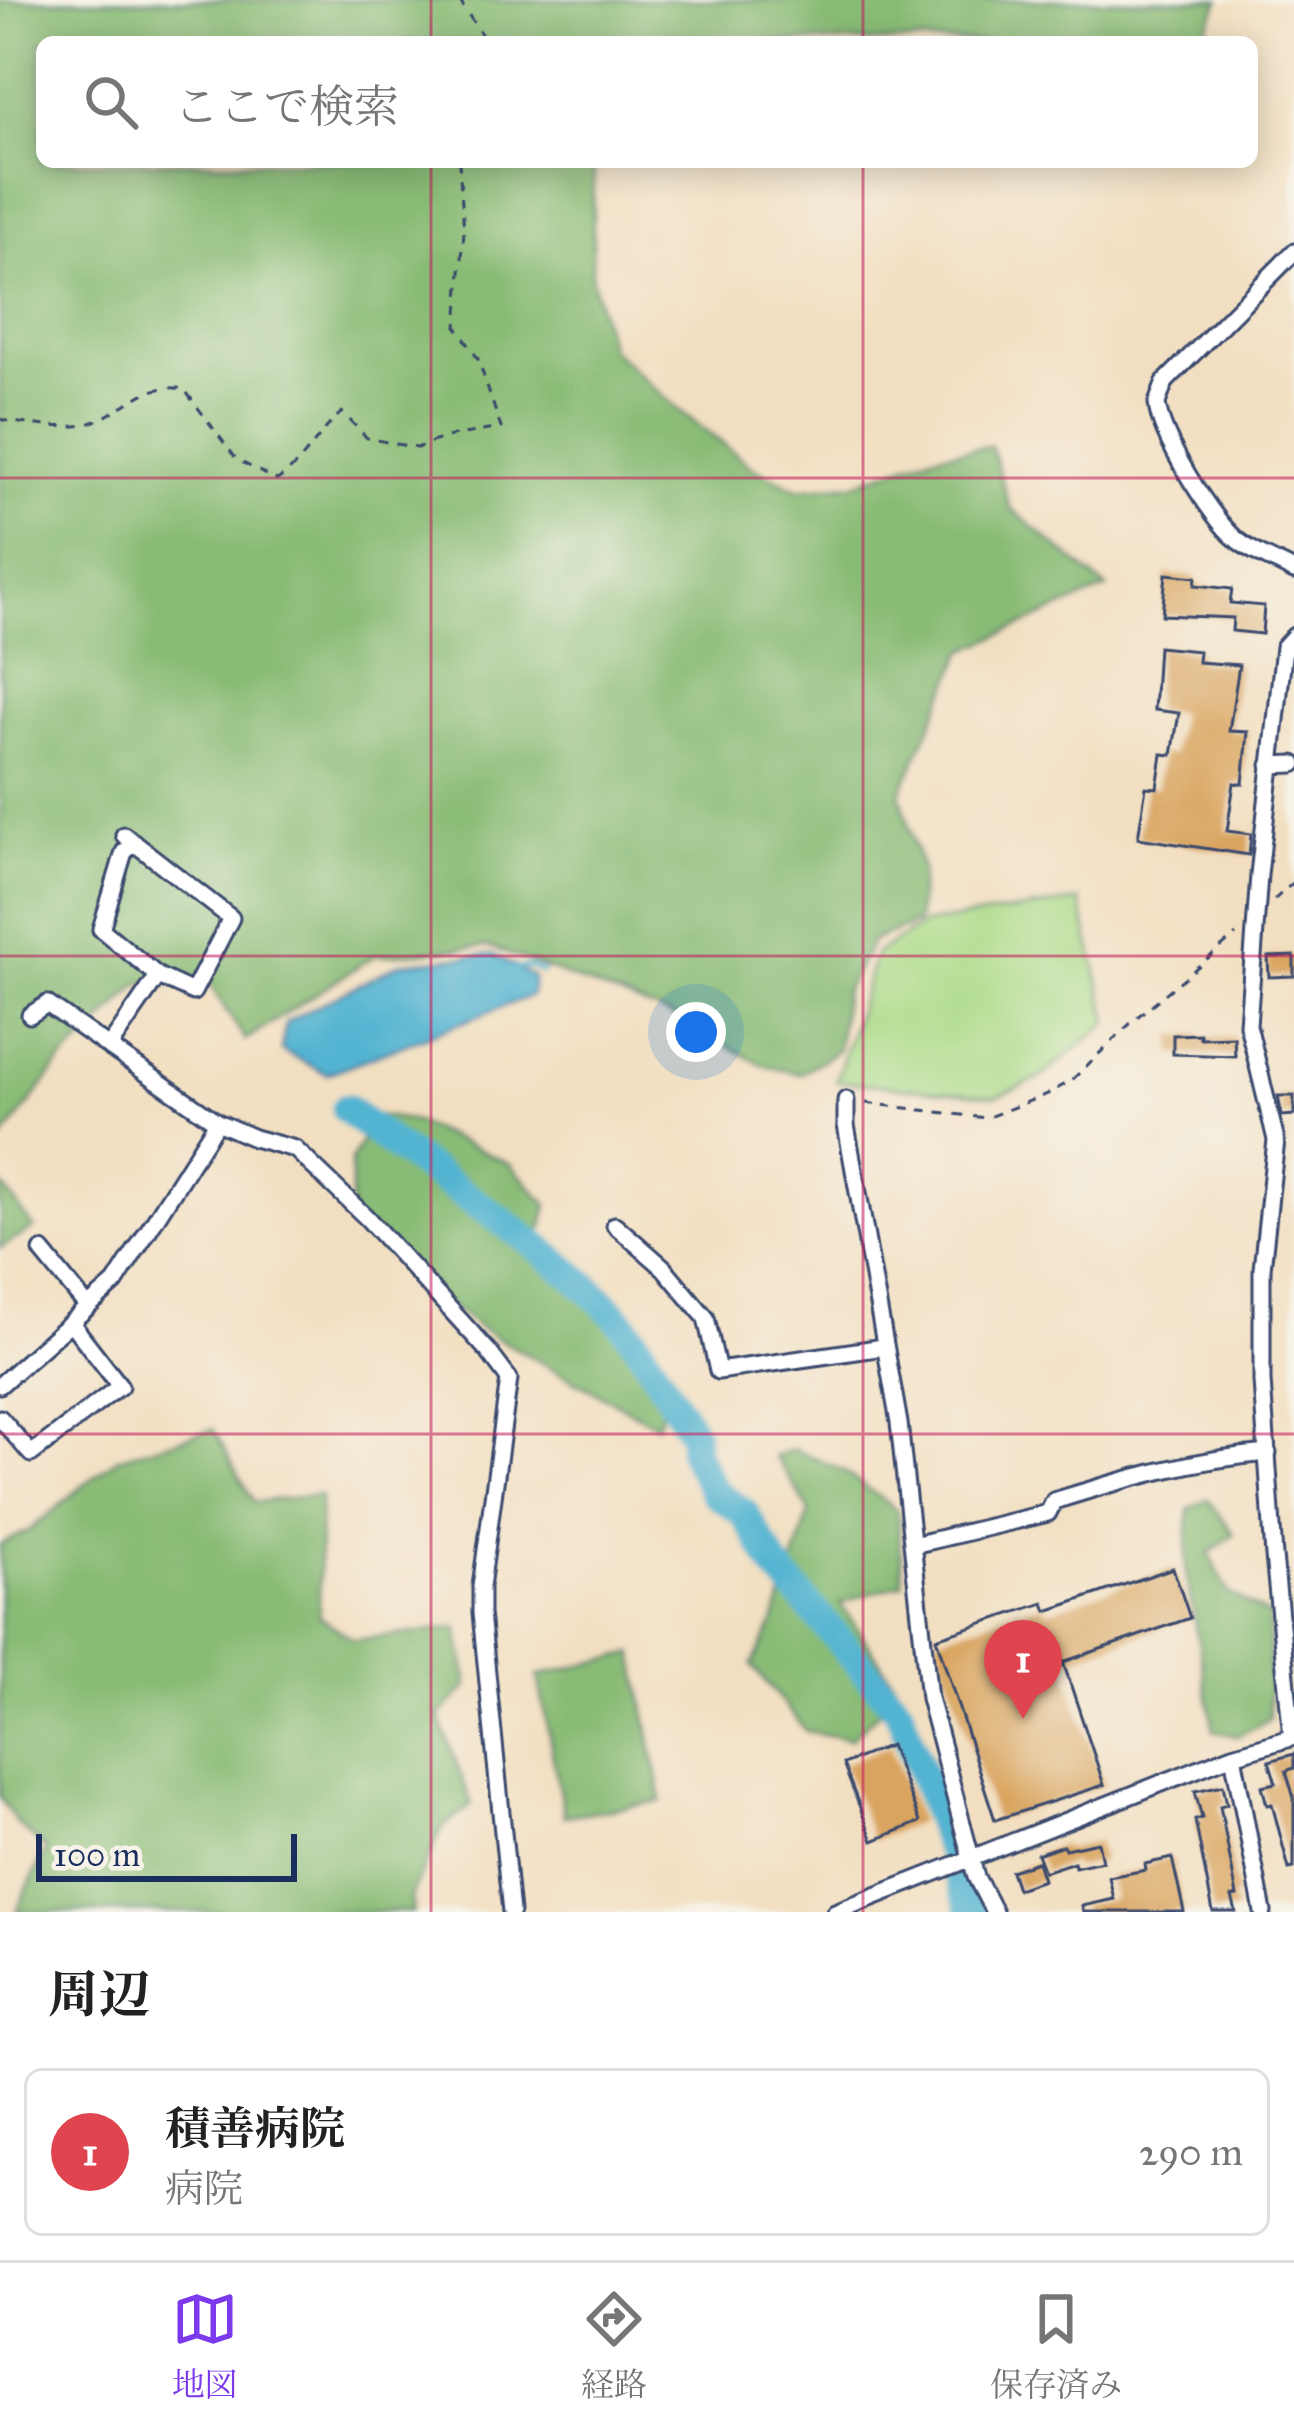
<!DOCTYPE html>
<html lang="ja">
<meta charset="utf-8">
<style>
body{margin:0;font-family:"IM FELL Great Primer","Noto Serif JP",serif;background:#f6f6f6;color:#222}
.scale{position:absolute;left:36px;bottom:30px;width:261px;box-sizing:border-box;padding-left:12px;border:6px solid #1b2f5e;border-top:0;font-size:33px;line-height:42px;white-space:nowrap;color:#1b2f5e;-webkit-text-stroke:9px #f7f3e8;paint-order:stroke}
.you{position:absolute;left:696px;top:1032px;width:42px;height:42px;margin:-30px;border:9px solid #fff;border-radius:50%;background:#1a73e8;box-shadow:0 0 0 18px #1a73e833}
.badge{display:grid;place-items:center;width:78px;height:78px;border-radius:50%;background:#7c3aed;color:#fff;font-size:39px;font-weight:700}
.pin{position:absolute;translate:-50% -99px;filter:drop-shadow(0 3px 6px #0008)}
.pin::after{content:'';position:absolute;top:63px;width:42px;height:36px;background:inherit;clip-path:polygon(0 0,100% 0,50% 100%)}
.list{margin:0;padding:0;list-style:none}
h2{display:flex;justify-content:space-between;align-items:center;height:156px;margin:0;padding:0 48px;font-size:51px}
h2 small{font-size:39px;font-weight:400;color:#767676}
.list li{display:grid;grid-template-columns:78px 1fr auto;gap:36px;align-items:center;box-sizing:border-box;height:168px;margin:0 24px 24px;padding:0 24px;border:3px solid #e0e0e0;border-radius:18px}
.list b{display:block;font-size:45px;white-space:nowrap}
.list p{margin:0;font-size:39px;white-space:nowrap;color:#767676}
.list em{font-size:39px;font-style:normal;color:#767676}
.icon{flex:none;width:66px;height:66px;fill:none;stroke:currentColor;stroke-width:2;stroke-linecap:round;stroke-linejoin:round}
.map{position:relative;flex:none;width:1294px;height:1912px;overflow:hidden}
.search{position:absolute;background:#fff;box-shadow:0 6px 30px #0003;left:36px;right:36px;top:36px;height:132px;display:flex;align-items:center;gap:30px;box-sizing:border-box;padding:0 42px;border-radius:18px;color:#767676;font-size:45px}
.sheet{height:348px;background:#fff}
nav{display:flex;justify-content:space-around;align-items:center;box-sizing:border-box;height:168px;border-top:3px solid #e0e0e0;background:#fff;font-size:33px;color:#767676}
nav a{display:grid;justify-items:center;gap:6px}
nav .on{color:#7c3aed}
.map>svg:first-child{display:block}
.green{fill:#abdb88;stroke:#638573;stroke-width:3}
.forest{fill:#88bb74;stroke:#527569;stroke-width:3}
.water{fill:#53b4d1;stroke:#377298;stroke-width:3}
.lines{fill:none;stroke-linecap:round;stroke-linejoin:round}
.stream{stroke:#53b4d1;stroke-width:4.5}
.river{stroke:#53b4d1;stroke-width:30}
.building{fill:#d9a45f}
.street-casing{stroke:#3b496d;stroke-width:21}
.path{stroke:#3b496d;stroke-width:3;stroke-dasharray:9 9;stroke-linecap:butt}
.street{stroke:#fff;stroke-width:15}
.grid{fill:none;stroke:#c2185b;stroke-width:3;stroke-opacity:0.55}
</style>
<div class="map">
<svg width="1294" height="1912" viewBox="0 0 1294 1912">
<rect width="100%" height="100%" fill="#f7f3e8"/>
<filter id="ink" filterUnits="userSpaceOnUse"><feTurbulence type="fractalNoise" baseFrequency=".00833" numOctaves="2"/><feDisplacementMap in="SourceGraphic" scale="24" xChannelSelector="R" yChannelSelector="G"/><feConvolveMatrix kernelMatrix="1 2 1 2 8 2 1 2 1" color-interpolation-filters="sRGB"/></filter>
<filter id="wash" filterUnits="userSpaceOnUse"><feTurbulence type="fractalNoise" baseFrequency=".004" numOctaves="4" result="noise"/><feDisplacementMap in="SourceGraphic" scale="48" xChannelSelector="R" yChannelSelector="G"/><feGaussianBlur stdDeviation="2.7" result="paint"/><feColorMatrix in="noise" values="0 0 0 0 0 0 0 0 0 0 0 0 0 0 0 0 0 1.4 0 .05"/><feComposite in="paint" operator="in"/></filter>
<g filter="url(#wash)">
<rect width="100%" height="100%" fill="#f2dfc1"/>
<path class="green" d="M1080 901 1109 1022 1039 1079 997 1096 836 1081 876 953 924 924Z"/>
<path class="forest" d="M0 0H1220L1203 37 1194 42H42V162H594L592 279 610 348 680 411 754 468 798 489 853 484 932 455 991 446 1010 508 1107 588 964 651 900 794 922 871 917 923 873 940 844 992 838 1050 800 1074 763 1065 677 1018 488 946 374 956 245 1040 209 983 139 984 57 1067 0 1143Z
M376 1115 410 1120 509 1163 548 1205 536 1254 674 1375 657 1425 482 1330 404 1271 351 1215V1160Z
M0 1183 34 1228 0 1248Z
M213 1429 254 1502 320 1495 319 1616 354 1640 458 1628 468 1686 439 1716 472 1805 443 1827 411 1896 413 1912H16L46 1849 17 1824 0 1797V1545L30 1530 117 1458Z
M794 1449 843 1471 897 1510 903 1583 840 1603 900 1691 850 1739 806 1731 752 1665 775 1620 810 1511 775 1456Z
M1208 1499 1234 1534 1209 1553 1228 1593 1269 1616V1719L1237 1736 1214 1731 1186 1573 1189 1509Z
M634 1653 662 1801 564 1816 538 1676Z"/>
<path class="water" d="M492 954 533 977 531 996 327 1074 281 1050 286 1022 401 963Z"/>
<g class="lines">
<path class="stream" d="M512 969 529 967 543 972"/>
<path class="river" d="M346 1109C432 1179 532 1232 611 1310 639 1339 670 1398 693 1433V1452L714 1492 744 1513 776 1567 899 1710 972 1912"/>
</g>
<g id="blocks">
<path class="building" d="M1166 574 1196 577 1195 585 1232 589 1230 603 1264 606 1262 634 1232 631 1233 618 1162 615Z
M1158 647 1199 651 1198 662 1239 665 1229 731 1248 732 1243 784 1234 783 1227 831 1251 834 1249 855 1138 838 1146 787 1157 788 1162 754 1172 755 1179 713 1154 710Z
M1294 956V976L1269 977 1268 957Z
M1200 1034V1038L1234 1037 1235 1056 1173 1054V1035Z
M1278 1096H1294V1115L1282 1116Z
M1173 1568 1190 1618 1063 1662 1104 1785 995 1820 936 1638 1044 1603 1047 1611Z
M890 1745 920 1822 873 1841 843 1764Z
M1294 1754V1768L1286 1771 1294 1798V1868L1289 1869 1272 1804 1267 1805 1262 1786 1276 1783 1269 1761Z
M1223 1785 1227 1804 1220 1806 1237 1896 1232 1897 1236 1912H1213L1195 1820 1202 1818 1195 1791Z
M1098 1842 1102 1861 1075 1867 1074 1862 1044 1872 1037 1854 1063 1845 1065 1849Z
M1172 1858 1184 1912H1083L1082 1906 1114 1899 1109 1877 1146 1870 1145 1864Z
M1037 1862 1043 1880 1017 1889 1011 1871Z"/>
</g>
</g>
<g filter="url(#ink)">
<use href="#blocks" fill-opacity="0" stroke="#3b496d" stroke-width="3"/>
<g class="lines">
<g class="street-casing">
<path id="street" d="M1294 252 1165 382 1157 403C1159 435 1211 518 1236 539 1252 553 1276 561 1294 571
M1270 765 1294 764
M124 835 231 918 193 992 158 976
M30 1015 47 1004 217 1122 254 1138 295 1149 367 1218 488 1351 509 1379 481 1587V1613L511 1912
M109 1047 158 976 101 929 124 852 135 843
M846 1100V1125L899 1423 929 1698 976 1877 994 1912
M615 1225 663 1267 706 1318 718 1371 884 1347
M42 1251 87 1306
M0 1385 115 1283 217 1122
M0 1418 31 1454 120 1386 72 1324
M913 1545 1048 1513 1054 1501C1124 1479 1195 1459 1268 1453
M1292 1737 1274 1556 1262 1381V1269L1276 1140 1248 1025 1259 875 1284 647 1294 636
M1233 1755 1263 1912
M835 1912 1233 1755 1294 1737"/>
</g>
<path class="path" d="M459 0 486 42
M0 419C20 424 68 430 87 424 123 413 143 381 184 389L237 460 277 480C306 461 316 435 342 412L367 438 417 448 445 437 501 428 478 359 457 327 464 231 459 162
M1274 900 1294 882
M866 1103 986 1118 1050 1093 1072 1080 1136 1018 1236 935"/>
<use href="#street" class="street"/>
</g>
</g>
<path class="grid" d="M431 0V42M863 0V42M431 162V1912M863 162V1912M0 478H1294M0 956H1294M0 1434H1294"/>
</svg>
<div class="scale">100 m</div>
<div class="you"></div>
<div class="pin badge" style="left:1023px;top:1719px;background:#e0444e">1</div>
<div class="search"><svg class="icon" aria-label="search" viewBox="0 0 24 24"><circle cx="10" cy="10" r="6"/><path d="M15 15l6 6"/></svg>ここで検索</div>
</div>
<section class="sheet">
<h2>周辺<small></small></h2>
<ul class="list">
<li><span class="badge" style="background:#e0444e">1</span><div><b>積善病院</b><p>病院</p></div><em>290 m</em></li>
</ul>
</section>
<nav>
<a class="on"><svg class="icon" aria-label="map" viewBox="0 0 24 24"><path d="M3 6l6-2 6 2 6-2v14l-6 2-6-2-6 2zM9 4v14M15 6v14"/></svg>地図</a>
<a><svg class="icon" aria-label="directions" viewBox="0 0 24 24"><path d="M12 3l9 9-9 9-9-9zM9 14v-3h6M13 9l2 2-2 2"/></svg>経路</a>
<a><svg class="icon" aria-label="saved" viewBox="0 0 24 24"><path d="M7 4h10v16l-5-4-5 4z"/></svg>保存済み</a>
</nav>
